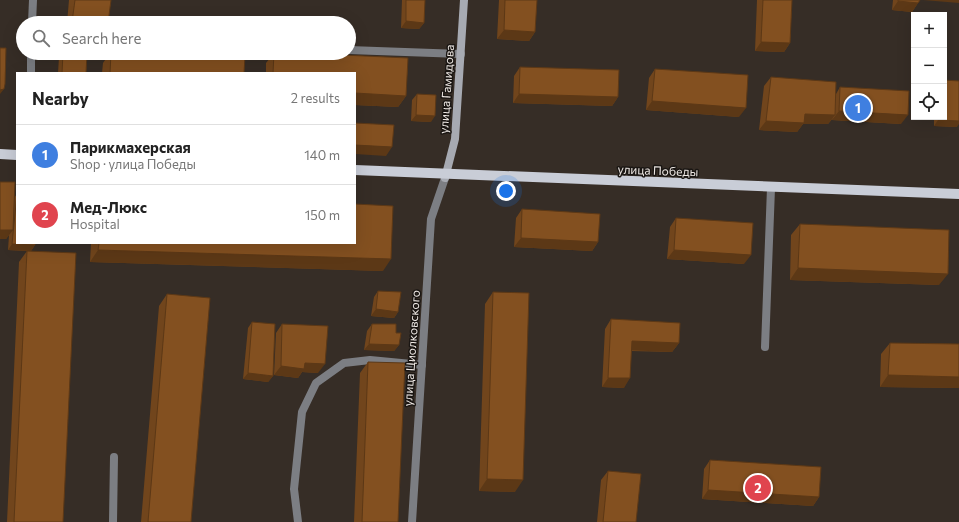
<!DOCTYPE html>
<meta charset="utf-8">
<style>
body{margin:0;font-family:Commissioner,sans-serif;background:#f6f6f6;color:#222}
.controls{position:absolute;right:12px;top:12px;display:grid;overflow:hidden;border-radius:0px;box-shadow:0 4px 16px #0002}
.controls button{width:36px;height:36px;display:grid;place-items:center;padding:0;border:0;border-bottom:1px solid #e0e0e0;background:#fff;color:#222;font:20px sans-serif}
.you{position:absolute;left:506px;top:191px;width:14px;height:14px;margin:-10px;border:3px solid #fff;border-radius:50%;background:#1a73e8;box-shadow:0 0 0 6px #1a73e833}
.badge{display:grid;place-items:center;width:26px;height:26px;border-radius:50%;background:#586485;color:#fff;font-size:13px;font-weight:700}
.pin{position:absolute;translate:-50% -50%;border:2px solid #fff;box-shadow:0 1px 4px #0006}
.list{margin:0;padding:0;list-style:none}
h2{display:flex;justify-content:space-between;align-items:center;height:52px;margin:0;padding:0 16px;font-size:17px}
h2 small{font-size:13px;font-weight:400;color:#767676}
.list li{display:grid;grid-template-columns:26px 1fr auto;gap:12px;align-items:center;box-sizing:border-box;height:60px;padding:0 16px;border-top:1px solid #e0e0e0}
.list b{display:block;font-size:15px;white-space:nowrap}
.list p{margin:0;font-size:13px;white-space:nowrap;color:#767676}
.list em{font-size:13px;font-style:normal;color:#767676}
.icon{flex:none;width:22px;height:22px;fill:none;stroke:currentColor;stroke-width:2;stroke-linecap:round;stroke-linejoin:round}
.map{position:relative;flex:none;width:959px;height:522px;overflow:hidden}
.search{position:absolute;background:#fff;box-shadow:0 4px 16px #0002;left:16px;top:16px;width:340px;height:44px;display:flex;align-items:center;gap:10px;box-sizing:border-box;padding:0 14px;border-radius:22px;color:#767676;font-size:15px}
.panel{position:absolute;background:#fff;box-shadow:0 4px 16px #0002;left:16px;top:72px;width:340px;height:172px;border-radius:0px}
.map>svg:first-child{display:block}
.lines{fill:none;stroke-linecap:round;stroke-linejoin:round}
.lane{stroke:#7c7e83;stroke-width:8}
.street{stroke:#7c7e83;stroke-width:8}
.secondary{stroke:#a7aab2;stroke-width:8}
.primary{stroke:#c9cdd7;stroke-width:10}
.wall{fill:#71451c}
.shaded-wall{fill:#5c3816}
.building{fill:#835020;stroke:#5c3816}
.labels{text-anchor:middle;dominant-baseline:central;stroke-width:3;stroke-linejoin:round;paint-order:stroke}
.street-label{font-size:12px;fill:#eee8e4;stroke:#1a1613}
</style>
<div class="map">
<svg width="959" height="522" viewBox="0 0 959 522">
<rect width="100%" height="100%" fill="#362d26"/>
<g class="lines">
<path class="lane" d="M349 50 461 54
M765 347 771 188
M113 522 114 457
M298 522 294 489 302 412 316 383 344 363 370 360 422 365"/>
<path class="street" d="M32 23 33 0
M31 73V53
M412 522 431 219 445 178"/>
<path class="secondary" d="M445 178 455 139 464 0"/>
<path class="primary" d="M0 154 17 155
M355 170 959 194"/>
</g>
<path class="wall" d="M69 0H111L108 23H67Z
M402 0H425L424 23 419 29 401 28Z
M499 0H537L535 32 529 41 497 39Z
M757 0H792L790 43 784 52 755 51Z
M893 0H920L912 12 892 10Z
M62 53H87L86 73H58L59 57Z
M110 53H162L244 73H102L103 63Z
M274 53H299L408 58 406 96 398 107 355 105V73H266V63Z
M520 67 618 97 612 106 513 103 514 76Z
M655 69 739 117 646 110 649 78Z
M771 77 836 94 840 87 901 124 832 120 833 118 828 124H803L797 132 759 130 764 86Z
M417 94 431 122 411 121 412 100Z
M934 117H944L957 127 934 126Z
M0 182 14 198 17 194 35 245 31 251 63 522H7L19 262 27 251 8 250 9 235 6 239H0Z
M522 209 598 242 592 251 514 247 516 218Z
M676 218 744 264 667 259 670 227Z
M800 224 939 285 790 280 791 235Z
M91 243H355L383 271 90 262Z
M378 291 398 312 394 318 371 316 374 297Z
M493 292 515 492 479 491 485 304Z
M167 294 191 522H141L159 306Z
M611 319 679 343 672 352 631 351 624 388 602 387 605 329Z
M252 322 273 376 268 382 243 379 248 328Z
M282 324 318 373 302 372 298 378 274 375 276 333Z
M372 324 396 333 399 345 394 351 364 350 367 331Z
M890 343 959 344V388L880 387 881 354Z
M368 362 398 522H354L360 373Z
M710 460 819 497 813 506 702 499 704 469Z
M608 471 636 522H597L601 480Z"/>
<path class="shaded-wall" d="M923 0H959V3Z
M898 1 918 3 912 12 892 10Z
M406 21 424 23 419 29 401 28Z
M504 30 535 32 529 41 497 39Z
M761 42 790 43 784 52 755 51Z
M4 89 0 94V90Z
M355 93 406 96 398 107 355 105Z
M519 94 618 97 612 106 513 103Z
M652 101 746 108 739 117 646 110Z
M839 111 908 115 901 124 832 120Z
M805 114 835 115 828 124H803L797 132 759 130 766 121Z
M416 115 435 116 431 122 411 121Z
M938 120 959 121V124L957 127 934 126Z
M355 145 392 147 386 156 355 154Z
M0 230H13L6 239H0Z
M521 238 598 242 592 251 514 247Z
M12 244 35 245 31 251 8 250Z
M98 250 391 259 383 271 90 262Z
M674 250 751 255 744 264 667 259Z
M798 268 948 274 939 285 790 280Z
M376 309 398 312 394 318 371 316Z
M632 341 679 343 672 352 625 350Z
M369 344 399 345 394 351 364 350Z
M305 363 325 364 318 373 302 372 298 378 274 375 281 366Z
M248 373 273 376 268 382 243 379Z
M888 375 959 377V388L880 387Z
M608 378H630L624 388 602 387Z
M487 479 523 480 515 492 479 491Z
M708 490 819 497 813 506 702 499Z"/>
<path class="building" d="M75 0H111L108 23H83L72 22Z
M406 0H425L424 23 406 21Z
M505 0H537L535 32 504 30Z
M763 0H792L790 43 761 42Z
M898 0H920L918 3 898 1Z
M0 48H6L5 84 4 89 0 90Z
M63 53H87L86 73H62Z
M111 53H162L245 56 244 73H110Z
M274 53H299L408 58 406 96 355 93V73H273Z
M520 67 619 70 618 97 519 94Z
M655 69 748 75 746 108 652 101Z
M771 77 836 82 835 115 805 114 804 123 766 121Z
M944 80 959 81V121L938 120V117H944Z
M840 87 909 91 908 115 839 111Z
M417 94 436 95 435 116 416 115Z
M355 123 394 125 392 147 355 145Z
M0 182H15L13 230H0Z
M17 194V243H35V245L12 244Z
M355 204 393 206 391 259 98 250 99 243H355Z
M522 209 600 214 598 242 521 238Z
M676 218 753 223 751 255 674 250Z
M800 224 949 230 948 274 798 268Z
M27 251 76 253 63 522H14Z
M378 291 401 292 398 312 376 309Z
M493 292 529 293 523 480 487 479Z
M167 294 210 298 191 522H148Z
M611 319 680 323 679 343 632 341 630 378H608Z
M252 322 275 324 273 376 248 373Z
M282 324 328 326 325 364 305 363 304 369 281 366Z
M372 324H396V333H401L399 345 369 344Z
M890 343 959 344V377L888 375Z
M368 362 405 363 398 522H362Z
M710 460 821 467 819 497 708 490Z
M608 471 641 474 636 522H603Z"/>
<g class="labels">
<g class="street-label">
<text transform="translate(446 89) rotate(-86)">улица Гамидова</text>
<text transform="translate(658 170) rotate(2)">улица Победы</text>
<text transform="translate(411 348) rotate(-86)">улица Циолковского</text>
</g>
</g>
</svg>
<div class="controls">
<button>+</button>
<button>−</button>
<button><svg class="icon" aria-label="locate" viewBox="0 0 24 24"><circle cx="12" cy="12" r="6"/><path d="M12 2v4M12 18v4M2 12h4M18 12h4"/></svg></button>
</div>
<div class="you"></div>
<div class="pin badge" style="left:858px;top:108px;background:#3f7fe0">1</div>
<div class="pin badge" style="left:758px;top:488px;background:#e0444e">2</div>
<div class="search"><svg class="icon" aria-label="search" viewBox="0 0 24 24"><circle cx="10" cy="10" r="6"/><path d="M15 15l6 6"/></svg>Search here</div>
<section class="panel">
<h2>Nearby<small>2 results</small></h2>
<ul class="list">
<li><span class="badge" style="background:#3f7fe0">1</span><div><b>Парикмахерская</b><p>Shop · улица Победы</p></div><em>140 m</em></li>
<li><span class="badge" style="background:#e0444e">2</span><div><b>Мед-Люкс</b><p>Hospital</p></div><em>150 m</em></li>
</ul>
</section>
</div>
